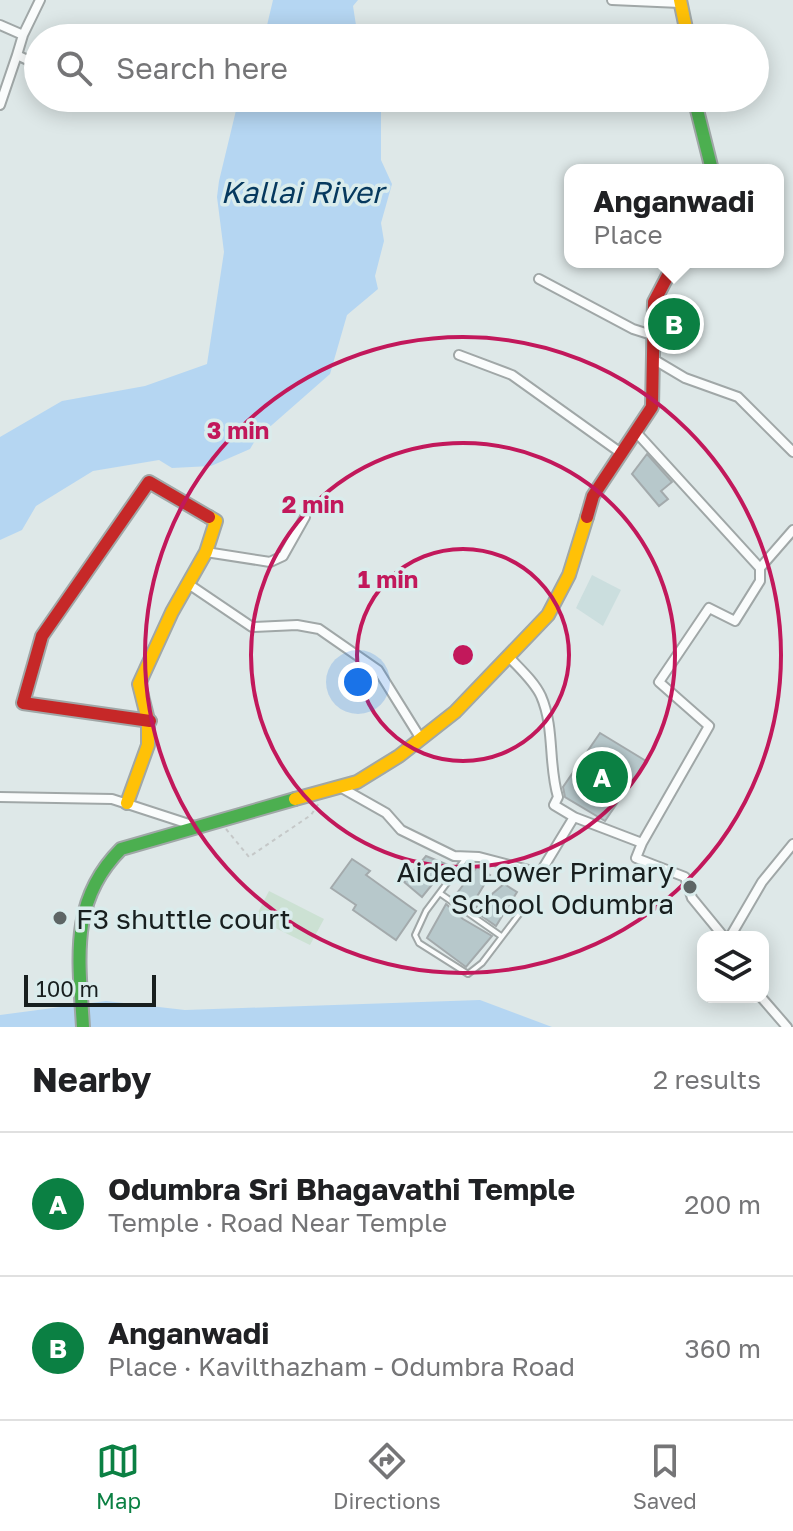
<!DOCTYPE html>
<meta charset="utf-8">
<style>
body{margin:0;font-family:"Golos Text",sans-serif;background:#f6f6f6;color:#202124}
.controls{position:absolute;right:24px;bottom:24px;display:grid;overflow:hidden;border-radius:16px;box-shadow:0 4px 20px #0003}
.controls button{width:72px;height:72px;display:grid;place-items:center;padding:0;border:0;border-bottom:2px solid #e0e0e0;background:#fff;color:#202124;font:40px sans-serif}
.scale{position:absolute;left:24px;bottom:20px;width:132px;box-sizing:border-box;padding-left:8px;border:4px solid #181f1f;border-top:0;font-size:22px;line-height:28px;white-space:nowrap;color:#181f1f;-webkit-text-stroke:6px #daecec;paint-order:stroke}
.you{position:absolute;left:358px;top:682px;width:28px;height:28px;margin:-20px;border:6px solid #fff;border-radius:50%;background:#1a73e8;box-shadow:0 0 0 12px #1a73e833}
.badge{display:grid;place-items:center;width:52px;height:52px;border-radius:50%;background:#0b8043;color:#fff;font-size:26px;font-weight:700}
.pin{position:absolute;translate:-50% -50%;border:4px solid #fff;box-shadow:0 2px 8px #0006}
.popup{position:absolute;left:564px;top:164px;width:220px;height:104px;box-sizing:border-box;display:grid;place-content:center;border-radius:16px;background:#fff;filter:drop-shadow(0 2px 6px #0005);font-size:26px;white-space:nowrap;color:#757577}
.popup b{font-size:30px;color:#202124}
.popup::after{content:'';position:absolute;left:50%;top:100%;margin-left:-16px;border:16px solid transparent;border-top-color:#fff}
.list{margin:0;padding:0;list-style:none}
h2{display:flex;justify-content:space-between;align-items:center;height:104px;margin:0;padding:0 32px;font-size:34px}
h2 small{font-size:26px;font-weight:400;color:#757577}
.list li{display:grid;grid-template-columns:52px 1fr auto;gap:24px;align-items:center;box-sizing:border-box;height:144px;padding:0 32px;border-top:2px solid #e0e0e0}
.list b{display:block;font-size:30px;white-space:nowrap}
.list p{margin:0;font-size:26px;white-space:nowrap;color:#757577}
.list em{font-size:26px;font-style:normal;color:#757577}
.icon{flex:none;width:44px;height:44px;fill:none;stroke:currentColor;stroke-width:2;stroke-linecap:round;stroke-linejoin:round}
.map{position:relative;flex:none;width:793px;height:1027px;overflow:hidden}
.search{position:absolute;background:#fff;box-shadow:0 4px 20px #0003;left:24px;right:24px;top:24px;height:88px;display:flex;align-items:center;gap:20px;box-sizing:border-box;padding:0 28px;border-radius:44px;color:#757577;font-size:30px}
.sheet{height:392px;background:#fff}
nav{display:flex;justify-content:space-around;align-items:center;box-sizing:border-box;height:112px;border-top:2px solid #e0e0e0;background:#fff;font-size:22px;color:#757577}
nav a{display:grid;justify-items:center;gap:4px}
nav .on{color:#0b8043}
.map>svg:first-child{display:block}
.built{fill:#cbdede}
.green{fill:#cce1d3}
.water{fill:#b5d6f2}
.building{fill:#b7c8cb;stroke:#a3aaac;stroke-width:2}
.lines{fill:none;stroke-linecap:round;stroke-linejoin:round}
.lane-casing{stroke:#a0a7a7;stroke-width:8}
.street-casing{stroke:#a0a7a7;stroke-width:12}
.fast-casing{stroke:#a0a7a7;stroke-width:16}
.slow-casing{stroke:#a0a7a7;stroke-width:16}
.jam-casing{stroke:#a0a7a7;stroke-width:16}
.path{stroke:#c5c8c8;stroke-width:2;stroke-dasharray:4 4;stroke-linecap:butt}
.lane{stroke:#fafcfc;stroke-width:4}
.street{stroke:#fafcfc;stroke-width:8}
.fast{stroke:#4caf50;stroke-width:12}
.slow{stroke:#ffc107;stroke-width:12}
.jam{stroke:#c62828;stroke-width:12}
.ring{fill:none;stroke:#c2185b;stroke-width:4}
.poi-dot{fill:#5d6565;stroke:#daecec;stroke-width:3}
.labels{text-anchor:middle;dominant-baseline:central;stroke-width:7;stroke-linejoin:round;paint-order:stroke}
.poi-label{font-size:28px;fill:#181f1f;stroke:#daecec;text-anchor:end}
.water-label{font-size:30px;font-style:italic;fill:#06395e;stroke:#daecec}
.centre{fill:#c2185b;stroke:#daecec;stroke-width:4}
.ring-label{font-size:24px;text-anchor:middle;font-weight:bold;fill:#c2185b;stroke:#daecec;stroke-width:7;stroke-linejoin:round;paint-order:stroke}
</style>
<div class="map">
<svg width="793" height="1027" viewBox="0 0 793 1027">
<rect width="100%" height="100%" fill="#dee8e8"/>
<path class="built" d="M592 575 621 590 603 626 576 608Z"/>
<path class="green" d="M269 891 324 919 310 945 255 918Z"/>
<path class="water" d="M273 0H358L353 6 358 38H264Z
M239 98H372L381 109V160L392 184 381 223 384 241 375 276 378 289 347 315 330 374 256 439 250 449 211 466 172 468 159 460 93 471 36 506 22 530 0 540V437L62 401 145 386 207 364 224 252 217 197 219 181Z
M480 1000 552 1027H0V1015L106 1001 185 1010Z"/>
<path class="building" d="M647 454 672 482 661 491 668 499 659 506 632 474Z
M600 733 646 761 605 821 565 797 563 787Z
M426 856 448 865 422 897 404 882Z
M352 859 370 871 366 875 416 911 396 940 353 910 356 905 331 888Z
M477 867 490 875 470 908 454 897Z
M504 884 517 892 496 926 473 910Z
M446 904 463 919 492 936 466 967 427 938Z"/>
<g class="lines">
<g class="lane-casing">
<path id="lane" d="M465 859 426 911 415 935 419 943 468 974 482 963 520 913
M441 894 501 936"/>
</g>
<g class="street-casing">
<path id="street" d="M612 0 680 3
M0 25 23 35 17 55 38 65
M23 35 40 0
M0 105 17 55
M539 279 633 329 655 336
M459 355 512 375 621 453
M653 359 685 378 738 397 793 452
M635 431 760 568 793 530
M206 552 270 562 283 556 305 517
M187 583 252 627 297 625 319 629 378 670 421 739
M340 787 386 813 401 830 454 856 479 857 540 873 574 817 554 805 558 797C548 764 555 728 541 696 534 681 519 668 508 656
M0 797 112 799 198 827
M574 817 642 843 636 858 685 877 692 898 724 937
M642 843 709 726 659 682 709 608 735 621 760 581V568
M730 937 762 882 793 844
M761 997 787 1027"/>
</g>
<g class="fast-casing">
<path id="fast" d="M694 98 712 170
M83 1027C79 959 69 901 121 849L295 799"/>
</g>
<g class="slow-casing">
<path id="slow" d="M680 0 688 38
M295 799 357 782 399 756 455 712 548 615 569 575 587 517
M127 803 148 745V720L139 684 172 612 206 552 216 521 209 517"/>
</g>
<g class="jam-casing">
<path id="jam" d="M587 517 593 496 652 407 654 302 675 262
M150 721 23 703 42 636 149 482 209 517"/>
</g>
<path class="path" d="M226 829 249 857 311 815 319 803"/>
<use href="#lane" class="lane"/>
<use href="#street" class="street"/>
<use href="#fast" class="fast"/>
<use href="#slow" class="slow"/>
<use href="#jam" class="jam"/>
</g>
<g class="ring">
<circle cx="463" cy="655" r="106"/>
<circle cx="463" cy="655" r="212"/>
<circle cx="463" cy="655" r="318"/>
</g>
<g class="poi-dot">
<circle cx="690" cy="887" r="8"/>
<circle cx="60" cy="918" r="8"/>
</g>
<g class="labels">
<g class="poi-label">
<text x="674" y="871">Aided Lower Primary<tspan x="674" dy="32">School Odumbra</tspan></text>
<text x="76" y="918" text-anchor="start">F3 shuttle court</text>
</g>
<g class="water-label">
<text x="302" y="192">Kallai River</text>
</g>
</g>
<circle cx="463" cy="655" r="12" class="centre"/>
<g class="ring-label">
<text x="238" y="439">3 min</text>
<text x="313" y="513">2 min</text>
<text x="388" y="588">1 min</text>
</g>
</svg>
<div class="controls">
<button><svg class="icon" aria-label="layers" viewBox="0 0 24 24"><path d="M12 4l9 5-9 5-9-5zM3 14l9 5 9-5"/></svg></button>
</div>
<div class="scale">100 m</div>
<div class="you"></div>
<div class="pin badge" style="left:602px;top:777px">A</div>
<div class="pin badge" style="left:674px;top:324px">B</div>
<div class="popup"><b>Anganwadi</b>Place</div>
<div class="search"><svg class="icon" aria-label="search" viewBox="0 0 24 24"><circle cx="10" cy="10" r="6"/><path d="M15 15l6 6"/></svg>Search here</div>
</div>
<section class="sheet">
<h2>Nearby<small>2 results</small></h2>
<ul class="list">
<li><span class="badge">A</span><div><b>Odumbra Sri Bhagavathi Temple</b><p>Temple · Road Near Temple</p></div><em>200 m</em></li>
<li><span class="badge">B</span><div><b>Anganwadi</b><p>Place · Kavilthazham - Odumbra Road</p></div><em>360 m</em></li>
</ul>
</section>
<nav>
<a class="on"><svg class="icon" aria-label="map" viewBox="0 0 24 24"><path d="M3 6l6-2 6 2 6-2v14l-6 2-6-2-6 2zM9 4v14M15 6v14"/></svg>Map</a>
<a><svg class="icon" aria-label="directions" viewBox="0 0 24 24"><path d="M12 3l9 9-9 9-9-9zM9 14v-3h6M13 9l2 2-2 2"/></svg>Directions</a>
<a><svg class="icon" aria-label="saved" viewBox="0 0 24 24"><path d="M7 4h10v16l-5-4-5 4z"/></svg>Saved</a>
</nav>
